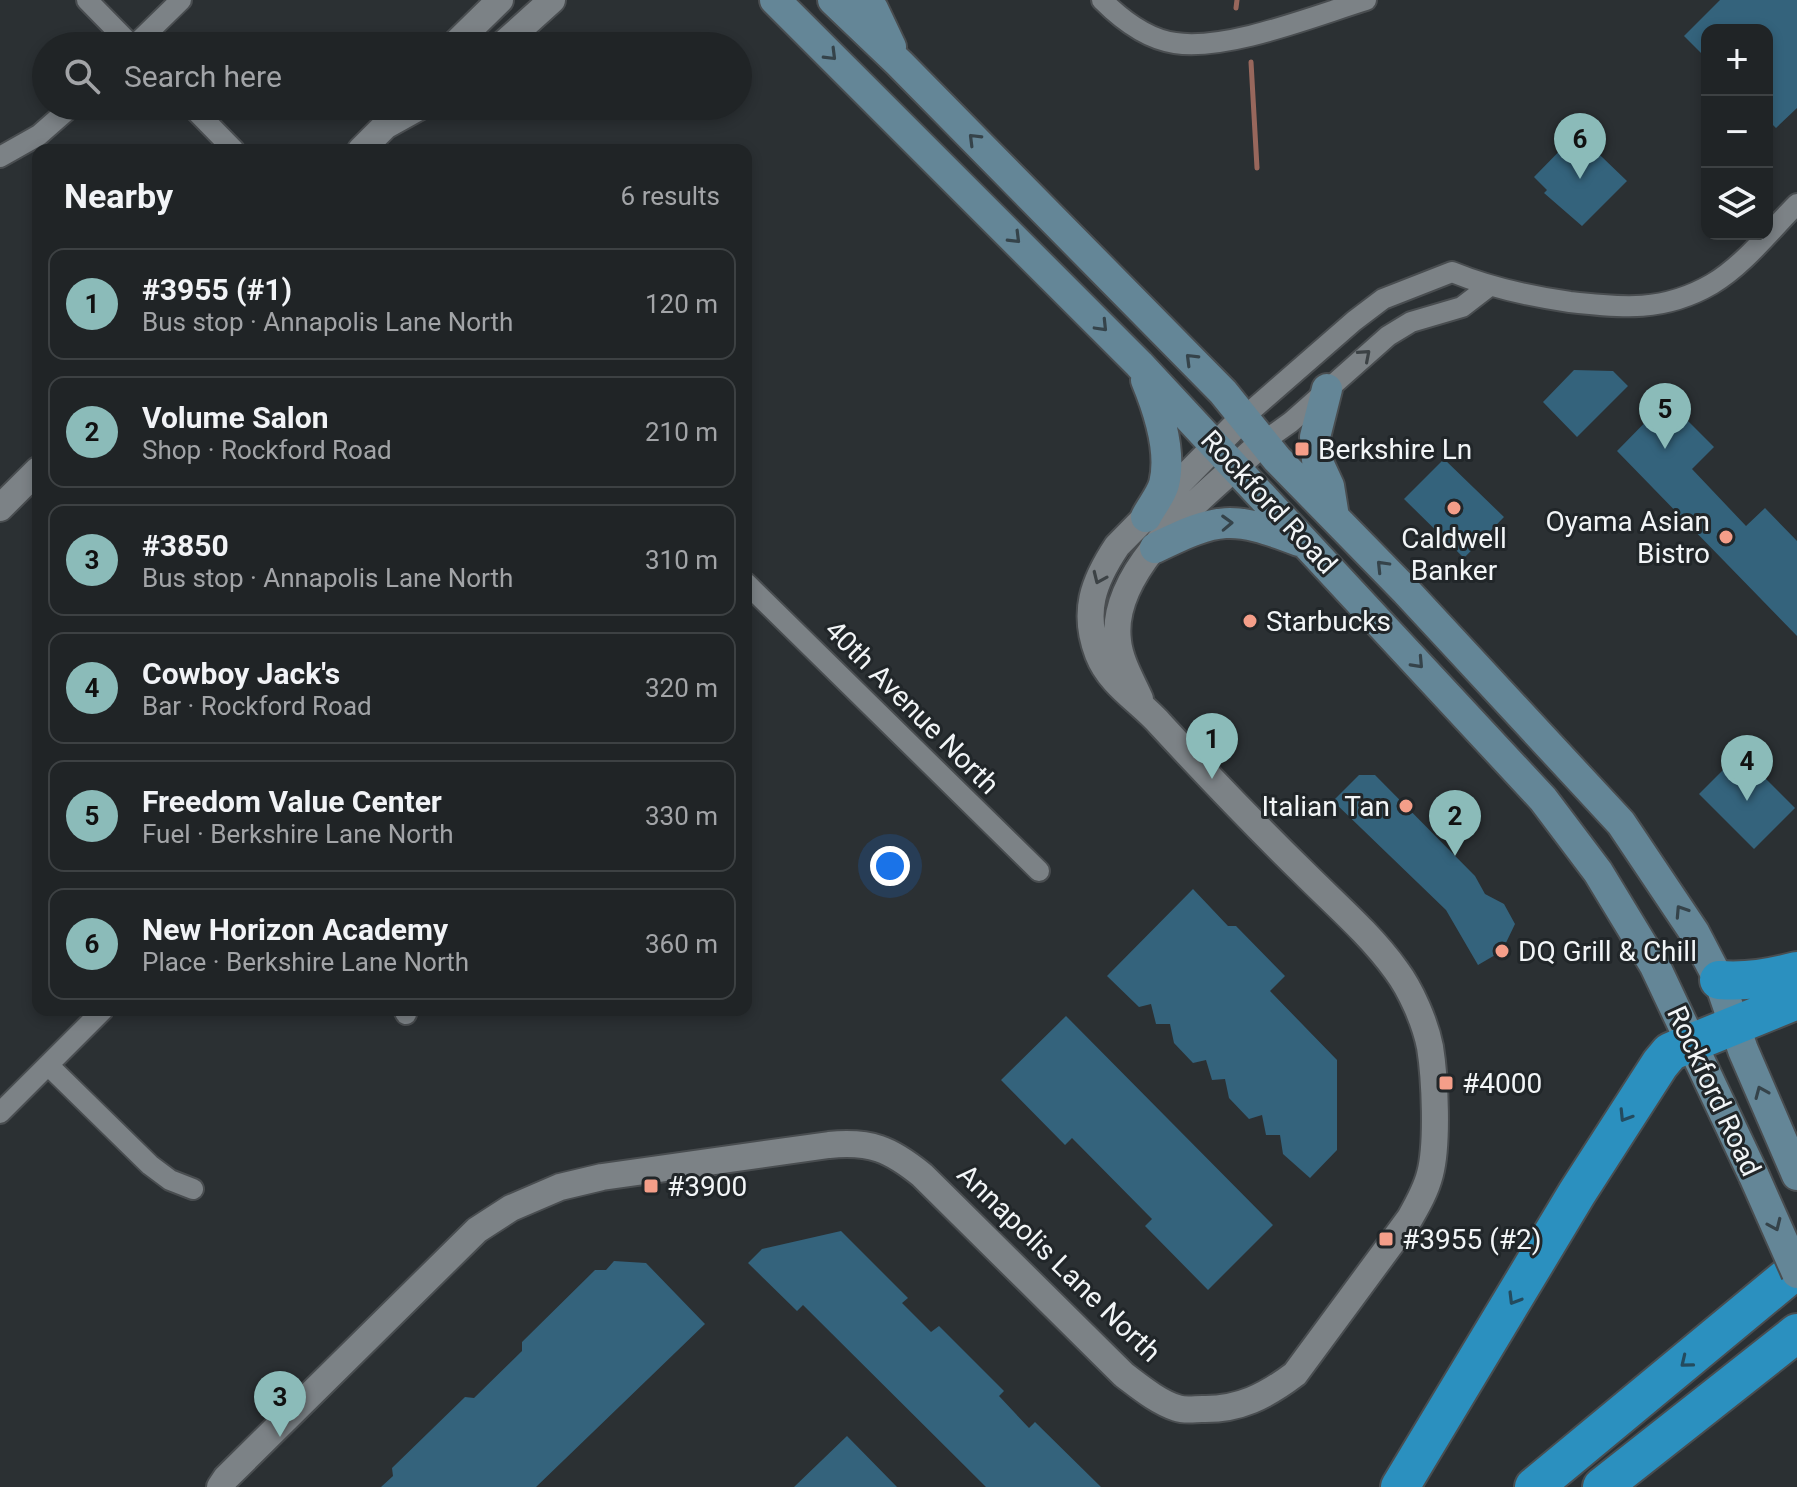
<!DOCTYPE html>
<meta charset="utf-8">
<style>
body{margin:0;font-family:Roboto,sans-serif;background:#282c2e;color:#f1f3f6}
.controls{position:absolute;right:24px;top:24px;display:grid;overflow:hidden;border-radius:16px;box-shadow:0 4px 12px #0003}
.controls button{width:72px;height:72px;display:grid;place-items:center;padding:0;border:0;border-bottom:2px solid #3d4143;background:#202426;color:#f1f3f6;font:40px sans-serif}
.you{position:absolute;left:890px;top:866px;width:28px;height:28px;margin:-20px;border:6px solid #fff;border-radius:50%;background:#1a73e8;box-shadow:0 0 0 12px #1a73e833}
.badge{display:grid;place-items:center;width:52px;height:52px;border-radius:50%;background:#8bbbb9;color:#111;font-size:26px;font-weight:700}
.pin{position:absolute;translate:-50% -66px;filter:drop-shadow(0 2px 4px #0008)}
.pin::after{content:'';position:absolute;top:42px;width:28px;height:24px;background:inherit;clip-path:polygon(0 0,100% 0,50% 100%)}
.list{margin:0;padding:0;list-style:none}
h2{display:flex;justify-content:space-between;align-items:center;height:104px;margin:0;padding:0 32px;font-size:34px}
h2 small{font-size:26px;font-weight:400;color:#a2a4a7}
.list li{display:grid;grid-template-columns:52px 1fr auto;gap:24px;align-items:center;box-sizing:border-box;height:112px;margin:0 16px 16px;padding:0 16px;border:2px solid #3d4143;border-radius:16px}
.list b{display:block;font-size:30px;white-space:nowrap}
.list p{margin:0;font-size:26px;white-space:nowrap;color:#a2a4a7}
.list em{font-size:26px;font-style:normal;color:#a2a4a7}
.icon{flex:none;width:44px;height:44px;fill:none;stroke:currentColor;stroke-width:2;stroke-linecap:round;stroke-linejoin:round}
.map{position:relative;flex:none;width:1797px;height:1487px;overflow:hidden}
.search{position:absolute;background:#202426;box-shadow:0 4px 12px #0003;left:32px;top:32px;width:720px;height:88px;display:flex;align-items:center;gap:20px;box-sizing:border-box;padding:0 28px;border-radius:44px;color:#a2a4a7;font-size:30px}
.panel{position:absolute;background:#202426;box-shadow:0 4px 12px #0003;left:32px;top:144px;width:720px;height:872px;border-radius:16px}
.map>svg:first-child{display:block}
.lines{fill:none;stroke-linecap:round;stroke-linejoin:round}
.stream{stroke:#98675c;stroke-width:5}
.building{fill:#34637c}
.minor-casing{stroke:#494d50;stroke-width:24}
.tertiary-casing{stroke:#494d50;stroke-width:30}
.secondary-casing{stroke:#494d50;stroke-width:34}
.motorway-casing{stroke:#494d50;stroke-width:42}
.minor{stroke:#7c8286;stroke-width:20}
.tertiary{stroke:#7c8286;stroke-width:26}
.secondary{stroke:#648697;stroke-width:30}
.motorway{stroke:#2b90bf;stroke-width:38}
.secondary-bridge-casing{stroke:#494d50;stroke-width:34;stroke-linecap:butt}
.secondary-bridge{stroke:#648697;stroke-width:30}
.oneway{stroke:#35434a}
.oneway2{stroke:#3c4245}
.oneway3{stroke:#244b5e}
.poi-dot{fill:#f49e89;stroke:#212629;stroke-width:3}
.labels{text-anchor:middle;dominant-baseline:central;stroke-width:6;stroke-linejoin:round;paint-order:stroke}
.poi-label{font-size:28px;fill:#f2f5f7;stroke:#212629;text-anchor:start}
.street-label{font-size:28px;fill:#f2f5f7;stroke:#212629}
</style>
<div class="map">
<svg width="1797" height="1487" viewBox="0 0 1797 1487">
<rect width="100%" height="100%" fill="#2b3033"/>
<g class="lines">
<path class="stream" d="M1236 8 1237 0
M1251 62 1257 168"/>
</g>
<path class="building" d="M1720 0H1797V108L1776 128 1767 119V30H1707V59L1684 36Z
M1577 133 1627 181 1582 226 1544 193 1547 190 1534 177Z
M1574 370 1613 371 1628 386 1577 437 1543 402Z
M1667 400 1714 447 1692 469 1746 526 1765 508 1797 541V636L1617 451Z
M1444 459 1504 517 1464 558 1404 499Z
M1740 753 1795 808 1754 849 1699 794Z
M1359 775H1375L1475 876 1485 894 1504 904 1515 924 1502 951 1478 965 1446 910 1333 801Z
M1193 889 1228 926H1236L1285 976 1270 991 1337 1060V1150L1310 1178 1283 1154 1280 1135H1266L1262 1115 1249 1119 1229 1098 1225 1079 1212 1080 1206 1060 1193 1063 1174 1043 1170 1024H1156L1151 1004 1139 1007 1107 976Z
M1066 1016 1273 1225 1208 1290 1145 1226 1152 1219 1072 1138 1065 1145 1001 1080Z
M841 1231 908 1298 902 1303 931 1332 939 1326 1004 1391 999 1396 1029 1428 1035 1422 1101 1487H986L803 1305 797 1311 748 1263 762 1249Z
M614 1261 646 1263 705 1324 536 1487H381L393 1476 392 1468 465 1397 474 1398 522 1351V1342L595 1270H606Z
M847 1436 897 1487H794Z"/>
<g class="lines">
<g class="minor-casing">
<path id="minor" d="M87 0 132 46
M1102 0C1122 20 1146 39 1175 43 1227 51 1314 16 1366 0
M134 46 181 0
M191 106 234 150
M0 157 39 135 72 106
M1244 417 1354 321 1383 299 1452 272C1491 288 1528 296 1570 302 1622 308 1664 312 1712 284 1744 265 1771 230 1797 204
M1263 442 1291 422 1388 336 1411 322 1462 307 1488 287
M746 583 1039 871
M404 1010 406 1014
M48 1065 150 1165 170 1180 193 1189
M0 1113 103 1010"/>
</g>
<g class="tertiary-casing">
<path id="tertiary" d="M453 46 500 0
M501 46 552 0
M385 126 421 106
M361 150 385 126 397 106
M0 508 38 470
M1140 699C1132 681 1120 661 1118 641 1108 565 1214 489 1263 442
M220 1487 226 1478 477 1230 511 1208 560 1187 602 1177 829 1145C871 1141 890 1149 922 1175L1124 1375C1140 1387 1158 1402 1177 1408 1185 1411 1195 1409 1202 1409 1239 1410 1266 1396 1295 1374L1410 1218C1418 1204 1426 1190 1430 1174 1438 1144 1435 1078 1430 1047 1425 1022 1411 990 1396 970 1370 934 1335 904 1304 873 1255 825 1208 776 1161 725 1140 701 1110 685 1098 654 1082 612 1093 582 1117 546L1244 417"/>
</g>
<g class="secondary-casing">
<path id="secondary" d="M775 0 1139 364 1543 799 1598 872 1655 966 1754 1176
M833 0 899 63 1223 392 1277 459 1406 591 1621 823 1694 932 1719 980 1743 1050 1797 1175
M864 0 873 9 891 47
M1327 389 1315 437 1317 460 1329 486 1334 517
M1146 517C1151 507 1161 495 1164 484 1172 452 1158 409 1146 380
M1155 548C1219 517 1231 515 1299 541"/>
</g>
<g class="motorway-casing">
<path id="motorway" d="M1719 980C1747 982 1770 978 1797 971
M1400 1487 1577 1193 1660 1064 1670 1052 1679 1048 1797 1000
M1534 1487 1797 1269
M1602 1487 1797 1333"/>
</g>
<use href="#minor" class="minor"/>
<use href="#tertiary" class="tertiary"/>
<use href="#secondary" class="secondary"/>
<use href="#motorway" class="motorway"/>
<g class="secondary-bridge-casing">
<path id="secondary-bridge" d="M1754 1176 1797 1273"/>
</g>
<use href="#secondary-bridge" class="secondary-bridge"/>
</g>
<defs><path id="oneway-chevron" d="M-2-3.5L2.5 0L-2 3.5" fill="none" stroke-width="1.6" stroke-linecap="round" stroke-linejoin="round" transform="scale(2)"/></defs>
<g class="oneway">
<use href="#oneway-chevron" transform="translate(831 55) rotate(45)"/>
<use href="#oneway-chevron" transform="translate(974 139) rotate(-135)"/>
<use href="#oneway-chevron" transform="translate(1015 238) rotate(45)"/>
<use href="#oneway-chevron" transform="translate(1102 326) rotate(46)"/>
<use href="#oneway-chevron" transform="translate(1191 359) rotate(-135)"/>
<use href="#oneway-chevron" transform="translate(1227 523) rotate(-2)"/>
<use href="#oneway-chevron" transform="translate(1382 566) rotate(-134)"/>
<use href="#oneway-chevron" transform="translate(1418 663) rotate(47)"/>
<use href="#oneway-chevron" transform="translate(1681 911) rotate(-123)"/>
<use href="#oneway-chevron" transform="translate(1761 1092) rotate(-113)"/>
<use href="#oneway-chevron" transform="translate(1775 1225) rotate(66)"/>
</g>
<g class="oneway2">
<use href="#oneway-chevron" transform="translate(1365 355) rotate(-41)"/>
<use href="#oneway-chevron" transform="translate(1099 578) rotate(114)"/>
</g>
<g class="oneway3">
<use href="#oneway-chevron" transform="translate(1625 1116) rotate(122)"/>
<use href="#oneway-chevron" transform="translate(1514 1299) rotate(121)"/>
<use href="#oneway-chevron" transform="translate(1686 1362) rotate(141)"/>
</g>
<g class="poi-dot">
<rect x="1294" y="441" width="16" height="16" rx="4"/>
<circle cx="1454" cy="508" r="8"/>
<circle cx="1726" cy="537" r="8"/>
<circle cx="1250" cy="621" r="8"/>
<circle cx="1406" cy="806" r="8"/>
<circle cx="1502" cy="951" r="8"/>
<rect x="1438" y="1075" width="16" height="16" rx="4"/>
<rect x="643" y="1178" width="16" height="16" rx="4"/>
<rect x="1378" y="1231" width="16" height="16" rx="4"/>
</g>
<g class="labels">
<g class="poi-label">
<text x="1318" y="449">Berkshire Ln</text>
<text x="1710" y="521" text-anchor="end">Oyama Asian<tspan x="1710" dy="32">Bistro</tspan></text>
<text x="1454" y="538" text-anchor="middle">Caldwell<tspan x="1454" dy="32">Banker</tspan></text>
<text x="1266" y="621">Starbucks</text>
<text x="1390" y="806" text-anchor="end">Italian Tan</text>
<text x="1518" y="951">DQ Grill &amp; Chill</text>
<text x="1462" y="1083">#4000</text>
<text x="667" y="1186">#3900</text>
<text x="1402" y="1239">#3955 (#2)</text>
</g>
<g class="street-label">
<text transform="translate(1269 502) rotate(47)">Rockford Road</text>
<text transform="translate(912 707) rotate(45)">40th Avenue North</text>
<text transform="translate(1714 1091) rotate(65)">Rockford Road</text>
<text transform="translate(1059 1263) rotate(44)">Annapolis Lane North</text>
</g>
</g>
</svg>
<div class="controls">
<button>+</button>
<button>−</button>
<button><svg class="icon" aria-label="layers" viewBox="0 0 24 24"><path d="M12 4l9 5-9 5-9-5zM3 14l9 5 9-5"/></svg></button>
</div>
<div class="you"></div>
<div class="pin badge" style="left:1212px;top:779px">1</div>
<div class="pin badge" style="left:1455px;top:856px">2</div>
<div class="pin badge" style="left:280px;top:1437px">3</div>
<div class="pin badge" style="left:1747px;top:801px">4</div>
<div class="pin badge" style="left:1665px;top:449px">5</div>
<div class="pin badge" style="left:1580px;top:179px">6</div>
<div class="search"><svg class="icon" aria-label="search" viewBox="0 0 24 24"><circle cx="10" cy="10" r="6"/><path d="M15 15l6 6"/></svg>Search here</div>
<section class="panel">
<h2>Nearby<small>6 results</small></h2>
<ul class="list">
<li><span class="badge">1</span><div><b>#3955 (#1)</b><p>Bus stop · Annapolis Lane North</p></div><em>120 m</em></li>
<li><span class="badge">2</span><div><b>Volume Salon</b><p>Shop · Rockford Road</p></div><em>210 m</em></li>
<li><span class="badge">3</span><div><b>#3850</b><p>Bus stop · Annapolis Lane North</p></div><em>310 m</em></li>
<li><span class="badge">4</span><div><b>Cowboy Jack's</b><p>Bar · Rockford Road</p></div><em>320 m</em></li>
<li><span class="badge">5</span><div><b>Freedom Value Center</b><p>Fuel · Berkshire Lane North</p></div><em>330 m</em></li>
<li><span class="badge">6</span><div><b>New Horizon Academy</b><p>Place · Berkshire Lane North</p></div><em>360 m</em></li>
</ul>
</section>
</div>
